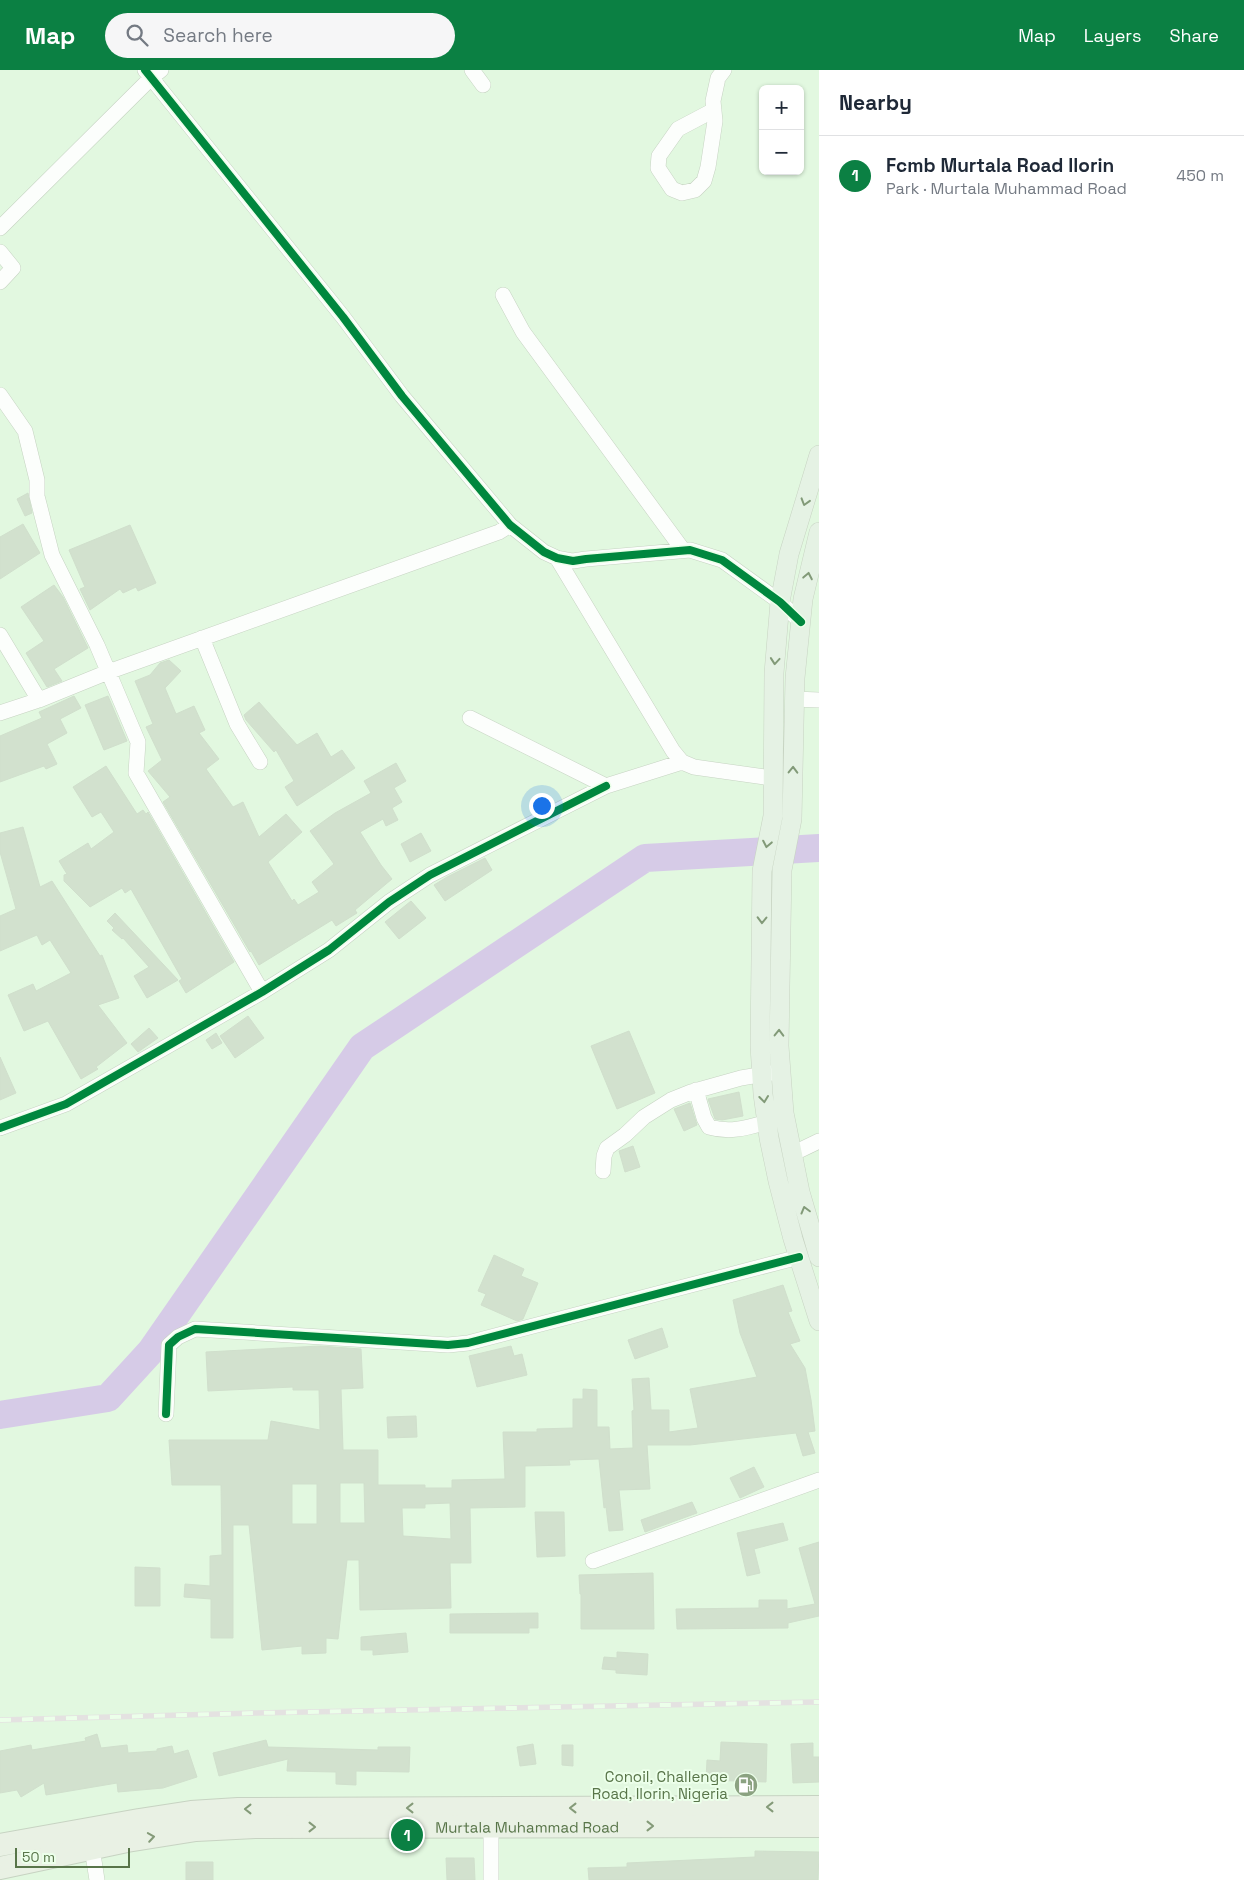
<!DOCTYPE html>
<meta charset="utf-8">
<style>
body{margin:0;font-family:"Space Grotesk",sans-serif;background:#f6f6f7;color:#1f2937}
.controls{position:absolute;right:15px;top:15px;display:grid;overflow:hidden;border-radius:8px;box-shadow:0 1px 4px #0004}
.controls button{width:45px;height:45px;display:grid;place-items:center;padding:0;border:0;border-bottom:1px solid #e0e1e3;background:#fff;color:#1f2937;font:25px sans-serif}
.scale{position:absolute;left:15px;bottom:12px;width:115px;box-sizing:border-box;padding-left:5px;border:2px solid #587549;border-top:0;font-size:14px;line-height:18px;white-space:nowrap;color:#587549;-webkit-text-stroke:4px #ecffea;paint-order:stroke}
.you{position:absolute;left:541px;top:735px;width:18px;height:18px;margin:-12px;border:4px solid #fff;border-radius:50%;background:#1a73e8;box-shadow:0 0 0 8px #1a73e833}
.badge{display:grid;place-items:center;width:32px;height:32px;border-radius:50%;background:#0b8043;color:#fff;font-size:16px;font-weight:700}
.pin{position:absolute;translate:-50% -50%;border:2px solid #fff;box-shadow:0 1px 5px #0006}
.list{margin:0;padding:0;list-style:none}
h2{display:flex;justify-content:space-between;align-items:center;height:65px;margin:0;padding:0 20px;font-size:21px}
h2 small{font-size:16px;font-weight:400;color:#747a83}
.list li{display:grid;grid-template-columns:32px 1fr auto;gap:15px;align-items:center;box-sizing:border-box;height:80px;padding:0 20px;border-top:1px solid #e0e1e3}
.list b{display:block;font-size:19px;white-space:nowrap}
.list p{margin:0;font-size:16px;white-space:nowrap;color:#747a83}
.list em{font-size:16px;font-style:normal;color:#747a83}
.icon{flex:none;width:28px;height:28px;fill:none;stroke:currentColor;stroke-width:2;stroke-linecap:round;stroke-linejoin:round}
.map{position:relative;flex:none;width:819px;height:1810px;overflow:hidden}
header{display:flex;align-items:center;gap:30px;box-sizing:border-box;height:70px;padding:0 25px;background:#0b8043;color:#fff}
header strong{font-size:24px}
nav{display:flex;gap:28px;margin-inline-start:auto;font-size:18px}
.search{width:350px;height:45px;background:#f6f6f7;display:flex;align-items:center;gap:12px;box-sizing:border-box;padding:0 18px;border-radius:28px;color:#747a83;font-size:19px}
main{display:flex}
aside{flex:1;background:#fff}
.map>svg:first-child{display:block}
.residential{fill:#e2f8e0;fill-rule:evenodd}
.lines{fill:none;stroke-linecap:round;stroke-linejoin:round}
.river{stroke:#d6cbe7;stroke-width:28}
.building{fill:#d2e1ce;stroke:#d0dfcc;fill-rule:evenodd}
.minor-casing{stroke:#c6d3c2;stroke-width:16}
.major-casing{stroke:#c7d3c2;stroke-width:20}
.highway-casing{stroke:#c7d3c2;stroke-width:24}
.minor{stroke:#fcfefc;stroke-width:15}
.major{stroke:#e5f2e4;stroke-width:19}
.highway{stroke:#e9f1e4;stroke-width:22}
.rail-casing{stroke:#e4e2e1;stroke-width:5.5}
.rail{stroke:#ecffea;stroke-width:4;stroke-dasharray:11;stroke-linecap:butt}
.cycleway-casing{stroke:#ecffea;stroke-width:11}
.cycleway{stroke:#00873e;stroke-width:8}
.oneway{stroke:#829a78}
.oneway2{stroke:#849a78}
.labels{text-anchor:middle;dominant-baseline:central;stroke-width:4;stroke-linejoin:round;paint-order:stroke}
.poi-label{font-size:15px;fill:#587549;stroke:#ecffea;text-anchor:end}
.street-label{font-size:15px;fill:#587549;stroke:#ecffea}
</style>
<header>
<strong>Map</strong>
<div class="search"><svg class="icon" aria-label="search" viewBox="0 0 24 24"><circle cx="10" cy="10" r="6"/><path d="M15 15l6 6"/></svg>Search here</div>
<nav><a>Map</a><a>Layers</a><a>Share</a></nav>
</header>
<main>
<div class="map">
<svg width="819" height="1810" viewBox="0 0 819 1810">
<rect width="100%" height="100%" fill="#eaf6ea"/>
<path class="residential" d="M0 0H819V1810H0ZM763 19H800V101H763Z"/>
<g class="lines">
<path class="river" d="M0 1345 108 1328 151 1281 362 977 645 788 819 778"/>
</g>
<path class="building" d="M28 423 32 443 25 446 17 429Z
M23 454 40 483 0 509V467Z
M130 455 156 513 138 521 136 517 123 523 120 519 90 540 80 519 85 517 69 480Z
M54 515 63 527 88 578 54 599 62 611 47 617 26 583 44 571 21 537Z
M169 590 181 601 165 618 176 644 194 636 205 660 199 663 219 689 206 699 233 737 243 732 259 767 286 744 302 762 268 792 292 831 294 829 298 835 319 822 312 812 334 794 310 761 335 743 371 723 364 711 396 693 406 711 394 718 402 732 392 738 398 750 386 756 383 749 360 762 381 795 392 809 355 840 357 843 336 856 332 850 259 895 251 881 250 882 163 732 170 727 148 701 162 690 146 657 153 654 135 611 150 605 160 593Z
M74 626 81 638 60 649 67 663 47 674 57 694 46 699 44 696 0 712V666L42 648 39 642Z
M108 626 127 671 104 680 85 635Z
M259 632 297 675 317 663 331 687 342 680 355 698 297 736 285 717 294 711 276 680 274 682 246 650 244 645Z
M106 696 137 744 143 740 146 744 148 742 234 892 186 923 179 911 182 909 131 819 125 823 122 818 90 837 64 811V805L67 804 59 791 88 773 91 779 114 762 101 742 92 747 73 717Z
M23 757 40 817 52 811 100 886 102 885 119 928 98 935 127 973 96 997 98 999 81 1009 48 951 24 961 8 925 33 914 36 921 71 903 50 870 42 875 37 865 0 881V846L16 839 0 782V763Z
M421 763 431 781 410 792 401 774Z
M485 788 492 800 445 831 434 815 447 807Z
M411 831 426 848 399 869 385 852Z
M115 843 178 910 147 928 134 906 149 897 123 868 122 869 112 860 114 858 107 851Z
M248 946 264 968 235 988 220 966Z
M149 958 158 968 138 982 131 974Z
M629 961 655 1023 617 1039 591 976Z
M216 963 222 973 212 979 206 970Z
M0 987 16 1023 0 1030Z
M739 1022 743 1046 722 1050 715 1049 708 1029Z
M690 1033 697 1055 684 1061 674 1039Z
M633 1076 640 1097 625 1102 619 1081Z
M494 1185 524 1199 521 1206 538 1213 523 1249 517 1251 481 1235 486 1224 478 1221Z
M783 1215 792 1241 788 1242 800 1271 790 1274 805 1298 811 1330 815 1361 808 1362 815 1383 803 1386 796 1363 690 1375H647L650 1419 619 1420 623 1460 609 1461 606 1437 604 1438 599 1389 569 1390 570 1395 525 1396V1437L470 1438 471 1493H450L451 1538 360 1540 359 1490H347L338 1569 326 1568V1583L302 1584V1576L262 1580 249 1455H233V1568H211V1529L184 1527 185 1514 210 1516V1486L222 1485 221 1415H172L169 1370H268L271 1351 320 1360 319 1320H293V1317L208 1321 206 1282 320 1276 361 1279 363 1318 341 1319 343 1380H378V1415H425V1418H452V1410L505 1409 503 1362H537V1359L573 1358V1329H583V1319L597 1320V1357H609L610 1379 633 1378 632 1341 634 1340 632 1309 649 1308 651 1340H669V1362L698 1358 690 1319 757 1307 740 1263 733 1230ZM340 1413H364L365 1453H340ZM292 1414H317V1454H292ZM450 1433 451 1469 403 1466 402 1438H425V1434Z
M662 1258 668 1277 635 1289 628 1270Z
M511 1276 514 1286 522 1284 527 1305 477 1317 469 1286Z
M416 1346 417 1367 388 1368 387 1347Z
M754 1397 764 1417 740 1428 730 1408Z
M692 1432 697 1443 645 1462 641 1450Z
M535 1442H564L565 1486 537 1487Z
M783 1453 788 1470 754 1479 760 1503 747 1506 737 1463Z
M819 1472V1546L788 1553V1558L677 1559 676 1539 759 1538V1530H787V1539L815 1534 799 1478Z
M135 1497 160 1498V1536H135Z
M653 1503 654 1559H581V1524H580L579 1505Z
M538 1543V1558H529V1563H450V1544Z
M406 1563 408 1582 373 1585V1580H361V1567Z
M617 1582 648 1584 647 1605 616 1603V1600L602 1599 604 1587 617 1588Z
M97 1664 101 1678 127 1675 128 1683 157 1681V1679L172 1676 174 1684 188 1680 197 1707 163 1718 118 1722 117 1713 46 1725 44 1713 21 1727 17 1720 0 1723V1681L31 1675 32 1680 86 1671 85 1668Z
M266 1670 268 1677 378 1680V1677H410L409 1702 356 1701V1715L336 1714V1702L287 1701 288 1689 219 1706 213 1683Z
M721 1672 767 1674 766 1712 706 1710 707 1690 720 1691Z
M813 1673V1687H819V1712L793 1713 791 1674Z
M533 1674 536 1694 520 1696 517 1677Z
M562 1675H573V1696L562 1695Z
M755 1781 819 1782 818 1810H589L588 1798 627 1797V1793L755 1787Z
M446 1788H474L475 1810H447Z
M186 1792H213V1810H186Z"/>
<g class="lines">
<g class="minor-casing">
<path id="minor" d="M145 0 343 247 402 326 510 455 544 482 557 488 573 491 586 489 690 480 722 490 780 532 801 552
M472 0 483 15
M714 40 678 59 659 86 658 98 672 119 682 123 695 120 704 111 708 97 715 51 713 31 718 8 724 0
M0 158 151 8 161 0
M0 182 13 198 0 212
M503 225 523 262 683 480
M0 325 25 361 37 410V426L52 485 97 575 138 672 136 703 262 922
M557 488 673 681 682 692 694 697 772 708
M0 565 39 630
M202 568 237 654 260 692
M794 629 819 630
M0 643 39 630 108 602 499 462 510 455
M470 648 606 716 682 692
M696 1020 704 1048 709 1057C730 1063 746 1058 767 1052
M0 1058 66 1034 262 922 329 880 389 832 430 805 606 716
M792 1084 819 1071
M603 1101 604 1086 607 1078 625 1065 644 1047 671 1030 691 1022 741 1008 771 1003
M166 1344 169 1275 178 1267 195 1259 448 1275 468 1273 799 1187
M593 1491 819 1410
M92 1778 97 1810
M491 1810V1756"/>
</g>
<g class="major-casing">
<path id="major" d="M819 385 789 484 780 532 774 603 773 746 762 801 760 976 763 1024 769 1068 778 1111 793 1169 819 1251
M819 462 803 529 795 608 792 749 782 800 779 976 784 1043 800 1122 819 1187"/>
</g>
<g class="highway-casing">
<g id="highway">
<path d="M0 1775 139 1750 191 1742 238 1739 819 1737"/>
<path id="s1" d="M0 1798 127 1771 196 1760 255 1757 819 1756"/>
</g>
</g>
<use href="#minor" class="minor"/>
<use href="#major" class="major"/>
<use href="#highway" class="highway"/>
<g class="rail-casing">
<path id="rail" d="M0 1650 256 1643 819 1632"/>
</g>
<use href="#rail" class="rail"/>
<g class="cycleway-casing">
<path id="cycleway" d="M145 0 343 247 402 326 510 455 544 482 557 488 573 491 586 489 690 480 722 490 780 532 801 552
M0 1058 66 1034 262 922 329 880 389 832 430 805 606 716
M166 1344 169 1275 178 1267 195 1259 448 1275 468 1273 799 1187"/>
</g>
<use href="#cycleway" class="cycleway"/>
</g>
<defs><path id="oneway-chevron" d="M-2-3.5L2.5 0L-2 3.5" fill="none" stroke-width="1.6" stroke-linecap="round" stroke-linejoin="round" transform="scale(1.25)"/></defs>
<g class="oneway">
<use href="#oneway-chevron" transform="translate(805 432) rotate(107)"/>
<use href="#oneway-chevron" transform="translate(808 506) rotate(-79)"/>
<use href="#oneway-chevron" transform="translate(775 591) rotate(95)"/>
<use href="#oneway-chevron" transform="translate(793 700) rotate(-89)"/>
<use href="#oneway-chevron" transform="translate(767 774) rotate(101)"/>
<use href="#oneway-chevron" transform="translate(762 850) rotate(91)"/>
<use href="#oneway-chevron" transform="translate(779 963) rotate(-89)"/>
<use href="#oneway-chevron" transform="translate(764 1029) rotate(83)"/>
<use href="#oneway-chevron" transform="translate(805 1140) rotate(-105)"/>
</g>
<g class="oneway2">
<use href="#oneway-chevron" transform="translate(770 1737) rotate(180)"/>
<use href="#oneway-chevron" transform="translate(410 1738) rotate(180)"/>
<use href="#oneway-chevron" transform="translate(573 1738) rotate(180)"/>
<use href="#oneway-chevron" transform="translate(248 1739) rotate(180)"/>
<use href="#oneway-chevron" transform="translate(650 1756)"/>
<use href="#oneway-chevron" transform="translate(312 1757)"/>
<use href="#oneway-chevron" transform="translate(151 1767) rotate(-9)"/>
</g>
<defs>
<g id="fuel-disc" transform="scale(1.25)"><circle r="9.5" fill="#8ba281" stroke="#ecffea"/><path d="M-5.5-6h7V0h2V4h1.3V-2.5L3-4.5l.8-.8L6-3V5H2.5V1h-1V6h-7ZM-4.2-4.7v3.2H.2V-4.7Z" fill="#fff"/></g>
</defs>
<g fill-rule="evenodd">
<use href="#fuel-disc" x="746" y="1715"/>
</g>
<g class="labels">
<g class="poi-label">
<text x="728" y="1706">Conoil, Challenge<tspan x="728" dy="17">Road, Ilorin, Nigeria</tspan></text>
</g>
<g class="street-label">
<text stroke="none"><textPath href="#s1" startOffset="531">Murtala Muhammad Road</textPath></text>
</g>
</g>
</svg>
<div class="controls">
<button>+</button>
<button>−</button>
</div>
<div class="scale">50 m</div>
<div class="you"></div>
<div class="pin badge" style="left:407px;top:1765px">1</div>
</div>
<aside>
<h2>Nearby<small></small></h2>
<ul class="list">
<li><span class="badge">1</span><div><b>Fcmb Murtala Road Ilorin</b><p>Park · Murtala Muhammad Road</p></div><em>450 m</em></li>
</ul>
</aside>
</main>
